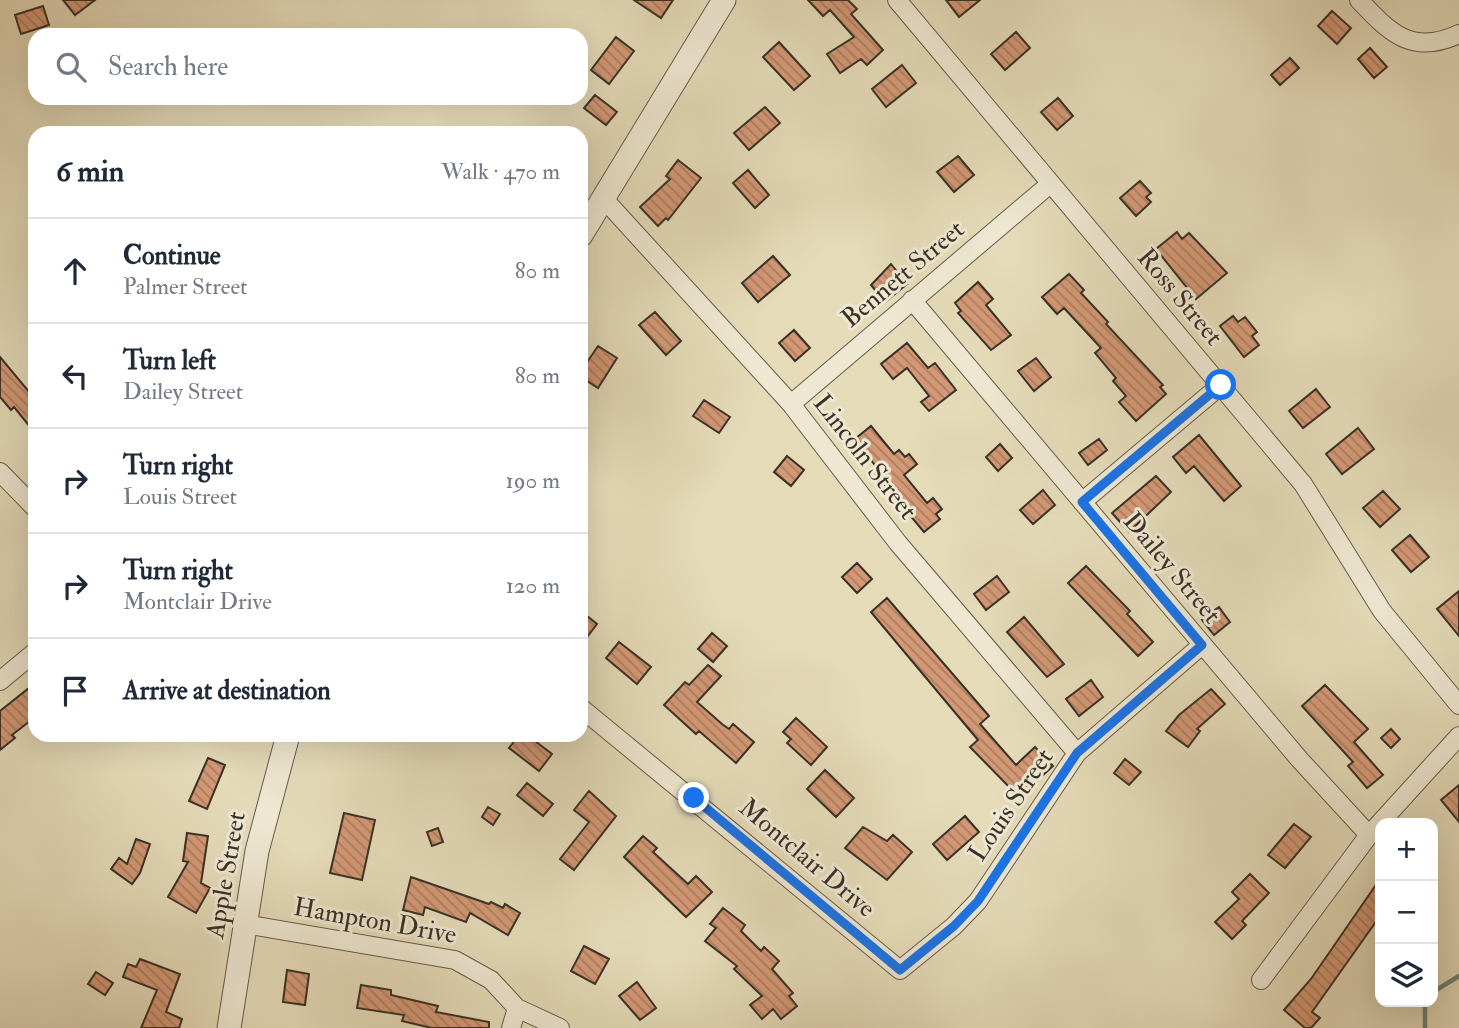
<!DOCTYPE html>
<meta charset="utf-8">
<style>
body{margin:0;font-family:"IM FELL Double Pica",serif;background:#f6f6f7;color:#1f2937}
.controls{position:absolute;right:21px;bottom:21px;display:grid;overflow:hidden;border-radius:14px;box-shadow:0 7px 28px #0002}
.controls button{width:63px;height:63px;display:grid;place-items:center;padding:0;border:0;border-bottom:2px solid #e0e1e3;background:#fff;color:#1f2937;font:35px sans-serif}
.stop{position:absolute;width:21px;height:21px;margin:-16px;border:5px solid #1a73e8;border-radius:50%;background:#fff}
.stop.end{background:#1a73e8;border-color:#fff;box-shadow:0 2px 7px #0008}
.list{margin:0;padding:0;list-style:none}
h2{display:flex;justify-content:space-between;align-items:center;height:91px;margin:0;padding:0 28px;font-size:30px}
h2 small{font-size:23px;font-weight:400;color:#747a83}
.list li{display:grid;grid-template-columns:46px 1fr auto;gap:21px;align-items:center;box-sizing:border-box;height:105px;padding:0 28px;border-top:2px solid #e0e1e3}
.list b{display:block;font-size:26px;white-space:nowrap}
.list p{margin:0;font-size:23px;white-space:nowrap;color:#747a83}
.list em{font-size:23px;font-style:normal;color:#747a83}
.icon{flex:none;width:38px;height:38px;fill:none;stroke:currentColor;stroke-width:2;stroke-linecap:round;stroke-linejoin:round}
.map{position:relative;flex:none;width:1459px;height:1028px;overflow:hidden}
.search{position:absolute;background:#fff;box-shadow:0 7px 28px #0002;left:28px;top:28px;width:560px;height:77px;display:flex;align-items:center;gap:18px;box-sizing:border-box;padding:0 24px;border-radius:21px;color:#747a83;font-size:26px}
.panel{position:absolute;background:#fff;box-shadow:0 7px 28px #0002;left:28px;top:126px;width:560px;height:616px;border-radius:21px}
.map>svg:first-child{display:block}
.lines{fill:none;stroke-linecap:round;stroke-linejoin:round}
.stream{stroke:#718478;stroke-width:4.5}
.building{fill:url(#building-back-hatch);stroke:#393127;stroke-width:2}
.minor-casing{stroke:#645c4c;stroke-width:20}
.tertiary-casing{stroke:#645c4c;stroke-width:25}
.minor{stroke:#eee8d2;stroke-width:18}
.tertiary{stroke:#eee8d2;stroke-width:23}
.route{stroke:#1a73e8;stroke-width:9}
.labels{text-anchor:middle;dominant-baseline:central;stroke-width:6;stroke-linejoin:round;paint-order:stroke}
.street-label{font-size:26px;fill:#393127;stroke:#eee8d2}
</style>
<div class="map">
<svg width="1459" height="1028" viewBox="0 0 1459 1028">
<defs>
<pattern id="building-back-hatch" width="6" height="6" patternUnits="userSpaceOnUse" patternTransform="scale(1.75)"><rect width="6" height="6" fill="#d39875"/><path d="M-1 5l2 2M0 0l6 6M5-1l2 2" fill="none" stroke="#ac7d60"/></pattern>
</defs>
<rect width="100%" height="100%" fill="#e5dbb9"/>
<filter id="stains"><feTurbulence type="fractalNoise" baseFrequency=".00286" numOctaves="4"/><feColorMatrix values="0 0 0 0 .2 0 0 0 0 .09 0 0 0 0 .02 0 0 0 .5 -.17"/></filter>
<radialGradient id="worn" r=".72"><stop offset=".6" stop-color="#630" stop-opacity="0"/><stop offset="1" stop-color="#630" stop-opacity=".3"/></radialGradient>
<g class="lines">
<path class="stream" d="M1433 992 1459 976
M1425 1028V1002"/>
</g>
<path class="building" d="M63 0H95L75 15Z
M634 0H673L661 18Z
M808 0H848L857 9 851 14 883 50 867 65 861 59 840 73 827 54 854 37 830 10 823 16Z
M946 0H980L959 17Z
M43 6 49 25 21 34 15 15Z
M1332 11 1351 28 1337 44 1318 26Z
M1016 32 1030 48 1005 70 991 54Z
M616 37 634 51 609 84 591 70Z
M779 42 810 76 794 90 763 57Z
M1370 48 1387 67 1374 78 1358 59Z
M1290 58 1299 68 1280 85 1271 75Z
M902 65 916 83 886 107 872 89Z
M595 95 617 112 606 125 584 108Z
M1058 98 1073 116 1057 130 1041 112Z
M765 107 780 123 749 150 734 133Z
M958 156 974 175 954 192 937 172Z
M678 160 701 178 668 220 666 218 658 226 640 207 670 179 666 176Z
M748 170 769 195 755 208 733 183Z
M1140 181 1151 193 1146 197 1151 202 1136 216 1120 198Z
M1177 232 1182 239 1189 233 1227 273 1196 299 1156 249Z
M773 256 790 275 758 302 742 283Z
M891 264 907 284 885 302 871 285Z
M1069 274 1084 290 1081 293 1108 322 1106 324 1163 385 1160 387 1166 394 1136 421 1119 402 1126 396 1113 381 1116 378 1095 353 1101 348 1064 308 1057 314 1042 297Z
M978 282 993 299 986 305 1011 335 991 350 958 313 961 311 955 303Z
M655 312 681 341 666 355 639 325Z
M1233 316 1238 322 1245 317 1257 332 1252 336 1259 345 1244 357 1220 326Z
M794 330 810 348 795 361 779 343Z
M907 343 928 368 935 363 956 390 929 411 921 402 929 396 907 368 893 379 881 364Z
M598 346 617 358 598 388 581 377V371Z
M0 357 35 399V433L14 407 11 410 0 397Z
M1036 358 1051 377 1034 391 1018 371Z
M1316 389 1330 407 1303 428 1289 411Z
M704 400 730 417 719 433 693 416Z
M871 426 894 454 899 450 905 457 909 454 917 464 904 475 927 503 933 498 942 509 936 514 940 519 924 532 873 471 877 468 855 439Z
M1358 428 1374 449 1342 474 1326 454Z
M1199 435 1241 486 1224 501 1194 466 1186 473 1173 457Z
M1099 439 1107 450 1088 465 1079 453Z
M1000 444 1012 458 998 471 986 457Z
M787 456 804 470 791 486 774 472Z
M1156 476 1171 492 1129 532 1112 513Z
M1043 490 1055 505 1033 524 1020 510Z
M1383 491 1400 509 1380 527 1363 508Z
M1410 535 1429 557 1411 572 1392 550Z
M857 563 872 579 857 593 842 577Z
M1086 566 1130 611 1127 614 1153 642 1138 656 1068 583Z
M997 576 1009 592 986 610 974 594Z
M1459 591V636L1437 609Z
M887 598 989 716 980 724 1016 765 1035 747 1053 766 1019 797 970 747 978 740 871 612Z
M1219 607 1230 622 1214 635 1202 620Z
M581 611 597 624 581 645Z
M1024 617 1064 664 1047 677 1007 632Z
M712 633 727 646 713 662 698 649Z
M619 642 651 667 637 684 606 658Z
M708 665 721 676 697 702 722 724 729 729 733 724 754 742 736 763 699 731 696 734 664 705 685 682 689 685Z
M1091 680 1103 697 1079 716 1066 699Z
M1325 685 1368 729 1354 742 1383 775 1367 788 1348 766 1353 762 1302 706Z
M29 688 35 695V717L12 735 15 738 0 750V711Z
M1211 689 1225 704 1197 729 1200 731 1188 747 1166 731 1179 715Z
M796 718 827 747 811 765 787 743 791 739 783 732Z
M1391 729 1400 739 1391 748 1381 738Z
M519 735H527L552 754 539 771 509 748Z
M208 758 225 765 207 809 189 801Z
M1125 759 1141 772 1129 785 1114 773Z
M825 770 854 798 836 817 807 789Z
M527 783 553 804 543 816 517 795Z
M1459 785V822L1441 800Z
M589 791 616 816 574 870 560 859 589 822 574 810Z
M488 807 500 814 493 825 482 817Z
M344 813 375 820 362 880 330 873Z
M965 816 979 832 947 860 933 844Z
M1294 824 1311 837 1285 868 1268 855Z
M863 827 887 841 893 835 912 852 887 880 845 848Z
M438 828 443 842 432 846 427 832Z
M187 833 208 836 201 883 210 888 196 913 168 897 188 862 183 861Z
M643 836 657 848 653 852 688 884 696 876 712 892 686 917 624 857Z
M136 839 150 844 140 873 132 884 111 869 119 858 127 864Z
M1250 874 1269 893 1242 921 1246 925 1232 939 1215 922 1239 899 1232 892Z
M411 877 489 904 491 902 503 908 505 904 520 913 508 935 470 913 466 922 425 907 423 915 403 910Z
M1380 879V916L1312 1012 1320 1018 1311 1028H1305L1284 1010 1311 979Z
M723 908 745 925 741 931 761 951 764 947 779 961 772 969 793 993 789 996 797 1006 781 1019 773 1009 762 1019 750 1005 762 996 734 969 737 966 705 941 716 928 710 924Z
M584 946 609 959 595 984 571 971Z
M140 959 180 974 166 1012 182 1019 179 1028H141L157 990 123 977 128 964 136 967Z
M287 970 309 974 305 1005 283 1002Z
M96 972 113 983 105 995 88 984Z
M637 982 656 1008 640 1020 619 996Z
M361 985 391 990V995L438 1006 436 1012 489 1022V1028H432L402 1021 404 1015 357 1008Z"/>
<g class="lines">
<g class="minor-casing">
<path id="minor" d="M897 0 1303 484 1382 611 1459 705
M1359 0C1390 33 1412 56 1459 34
M604 199 791 404 898 543 1077 753
M912 300 1300 760 1369 835
M791 404 1050 184
M0 472 35 508
M1082 502 1221 385
M0 681 35 652
M581 708 900 970 954 926 978 901 1077 753 1202 645
M244 924 455 960 491 980 517 1008 560 1028
M1261 980 1369 835 1459 736
M511 1028 517 1008"/>
</g>
<g class="tertiary-casing">
<path id="tertiary" d="M581 235 724 0
M229 1028 257 851 288 735"/>
</g>
<use href="#minor" class="minor"/>
<use href="#tertiary" class="tertiary"/>
</g>
<g class="lines">
<path class="route" d="M694 798 900 970 954 926 978 901 1077 753 1202 645 1082 502 1221 385"/>
</g>
<g class="labels">
<g class="street-label">
<text transform="translate(903 274) rotate(-40)">Bennett Street</text>
<text transform="translate(1180 297) rotate(50)">Ross Street</text>
<text transform="translate(865 457) rotate(52)">Lincoln Street</text>
<text transform="translate(1172 568) rotate(50)">Dailey Street</text>
<text transform="translate(1011 805) rotate(-56)">Louis Street</text>
<text transform="translate(807 858) rotate(40)">Montclair Drive</text>
<text transform="translate(226 875) rotate(-80)">Apple Street</text>
<text transform="translate(375 921) rotate(10)">Hampton Drive</text>
</g>
</g>
<rect width="100%" height="100%" filter="url(#stains)"/>
<rect width="100%" height="100%" fill="url(#worn)"/>
</svg>
<div class="controls">
<button>+</button>
<button>−</button>
<button><svg class="icon" aria-label="layers" viewBox="0 0 24 24"><path d="M12 4l9 5-9 5-9-5zM3 14l9 5 9-5"/></svg></button>
</div>
<div class="stop" style="left:1221px;top:385px"></div>
<div class="stop end" style="left:694px;top:798px"></div>
<div class="search"><svg class="icon" aria-label="search" viewBox="0 0 24 24"><circle cx="10" cy="10" r="6"/><path d="M15 15l6 6"/></svg>Search here</div>
<section class="panel">
<h2>6 min<small>Walk · 470 m</small></h2>
<ul class="list">
<li><svg class="icon" aria-label="ahead" viewBox="0 0 24 24"><path d="M12 20V5M6 11l6-6 6 6"/></svg><div><b>Continue</b><p>Palmer Street</p></div><em>80 m</em></li>
<li><svg class="icon" aria-label="left" viewBox="0 0 24 24"><path d="M17 20v-9H6M10 6l-5 5 5 5"/></svg><div><b>Turn left</b><p>Dailey Street</p></div><em>80 m</em></li>
<li><svg class="icon" aria-label="right" viewBox="0 0 24 24"><path d="M7 20v-9h11M14 6l5 5-5 5"/></svg><div><b>Turn right</b><p>Louis Street</p></div><em>190 m</em></li>
<li><svg class="icon" aria-label="right" viewBox="0 0 24 24"><path d="M7 20v-9h11M14 6l5 5-5 5"/></svg><div><b>Turn right</b><p>Montclair Drive</p></div><em>120 m</em></li>
<li><svg class="icon" aria-label="arrive" viewBox="0 0 24 24"><path d="M6 21V4h12l-3 4 3 4H6"/></svg><div><b>Arrive at destination</b></div></li>
</ul>
</section>
</div>
